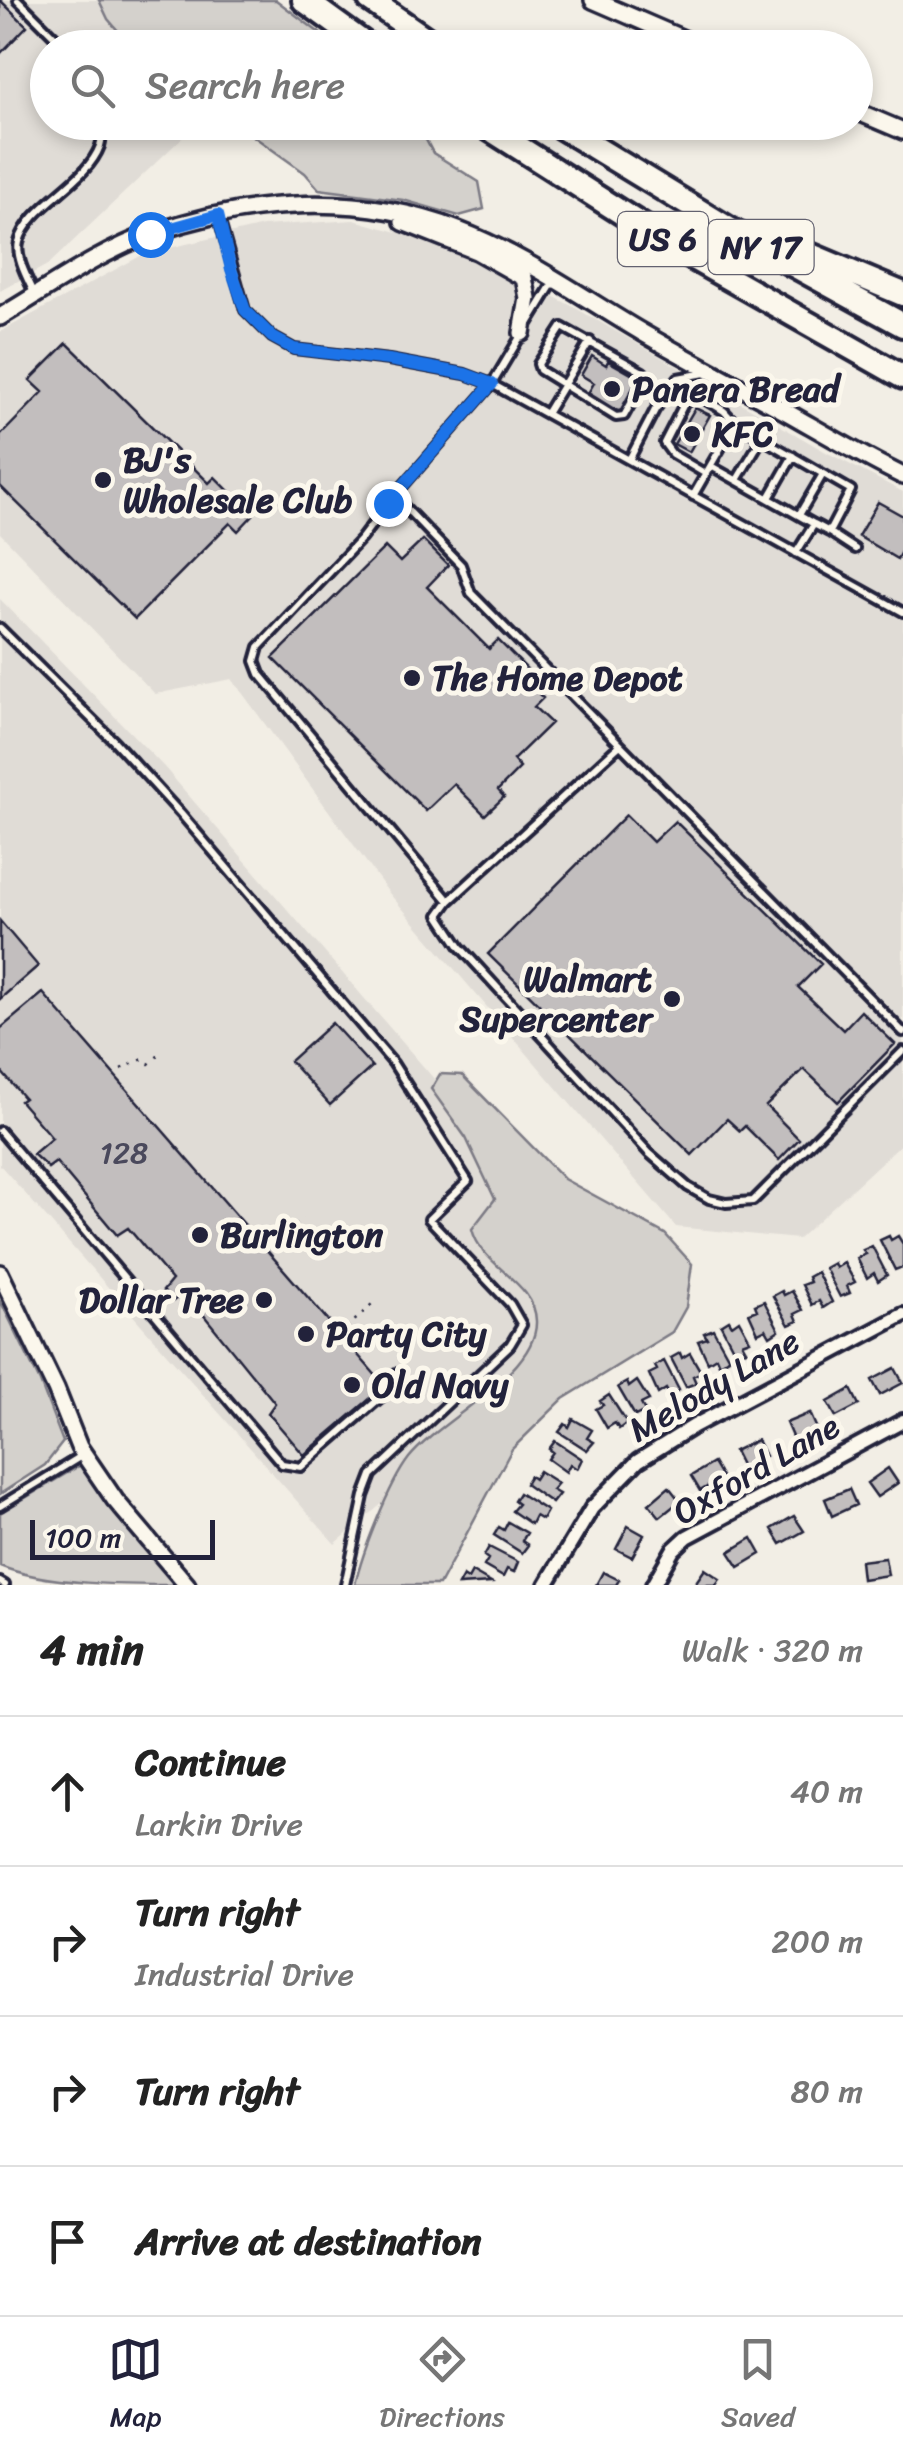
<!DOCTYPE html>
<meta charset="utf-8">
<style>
body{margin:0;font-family:Sriracha,sans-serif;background:#f6f6f6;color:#222}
.scale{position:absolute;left:30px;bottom:25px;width:185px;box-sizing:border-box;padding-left:10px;border:5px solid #22223b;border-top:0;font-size:28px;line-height:35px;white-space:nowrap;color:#22223b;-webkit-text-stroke:8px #fbf7ec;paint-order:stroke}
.stop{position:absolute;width:30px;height:30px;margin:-22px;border:8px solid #1a73e8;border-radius:50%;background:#fff}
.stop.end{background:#1a73e8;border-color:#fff;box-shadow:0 2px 10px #0008}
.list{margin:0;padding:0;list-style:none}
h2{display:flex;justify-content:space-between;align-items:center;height:130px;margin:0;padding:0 40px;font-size:42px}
h2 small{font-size:32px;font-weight:400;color:#767676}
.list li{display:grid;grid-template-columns:65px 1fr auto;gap:30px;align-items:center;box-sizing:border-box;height:150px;padding:0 40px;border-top:2px solid #e0e0e0}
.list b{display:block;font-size:38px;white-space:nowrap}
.list p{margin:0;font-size:32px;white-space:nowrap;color:#767676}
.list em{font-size:32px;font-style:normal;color:#767676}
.icon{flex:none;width:55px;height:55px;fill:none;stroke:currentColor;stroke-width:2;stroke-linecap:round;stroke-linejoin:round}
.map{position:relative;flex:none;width:903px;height:1585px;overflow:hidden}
.search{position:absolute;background:#fff;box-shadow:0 5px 15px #0003;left:30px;right:30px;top:30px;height:110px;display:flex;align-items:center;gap:25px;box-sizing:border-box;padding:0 35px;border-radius:55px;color:#767676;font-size:38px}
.sheet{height:730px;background:#fff}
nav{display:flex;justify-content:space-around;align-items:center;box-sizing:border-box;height:140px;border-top:2px solid #e0e0e0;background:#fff;font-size:28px;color:#767676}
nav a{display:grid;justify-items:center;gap:5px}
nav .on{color:#22223b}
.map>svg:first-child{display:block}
.built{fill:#e0dcd6}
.green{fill:#d4d1cc;stroke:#7b7a84;stroke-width:2.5}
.building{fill:#c2bebe;stroke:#22223b;stroke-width:2.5}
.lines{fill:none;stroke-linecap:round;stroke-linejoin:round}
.service-casing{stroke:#22223b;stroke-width:14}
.minor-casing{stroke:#22223b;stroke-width:20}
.tertiary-casing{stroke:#22223b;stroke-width:22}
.motorway-casing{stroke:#22223b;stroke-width:30}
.path{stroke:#22223b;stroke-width:2.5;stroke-dasharray:2.5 8;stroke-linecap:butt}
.service{stroke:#fbf7ec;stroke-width:6}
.minor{stroke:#fbf7ec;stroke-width:12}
.tertiary{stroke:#fbf7ec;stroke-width:15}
.motorway{stroke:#fbf7ec;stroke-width:22}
.route{stroke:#1a73e8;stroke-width:12}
.poi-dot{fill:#22223b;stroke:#fbf7ec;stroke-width:4}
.labels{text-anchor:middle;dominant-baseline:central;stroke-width:10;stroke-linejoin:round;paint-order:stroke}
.number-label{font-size:30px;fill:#4a495c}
.shield{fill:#fbf7ec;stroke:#636270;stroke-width:2.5}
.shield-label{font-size:32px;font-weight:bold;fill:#22223b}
.poi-label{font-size:35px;font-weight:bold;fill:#22223b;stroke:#fbf7ec;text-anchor:start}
.street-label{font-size:35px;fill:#22223b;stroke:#fbf7ec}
</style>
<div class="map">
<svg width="903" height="1585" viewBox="0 0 903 1585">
<rect width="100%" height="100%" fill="#f2eee5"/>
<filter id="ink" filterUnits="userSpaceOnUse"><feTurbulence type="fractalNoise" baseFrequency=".01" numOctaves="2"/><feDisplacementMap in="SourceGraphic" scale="20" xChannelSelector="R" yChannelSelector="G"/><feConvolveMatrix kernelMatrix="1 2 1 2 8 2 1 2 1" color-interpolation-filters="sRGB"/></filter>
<g filter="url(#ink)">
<path class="built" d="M0 0H115L139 47 48 48V122L177 123 184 136 49 264 0 291Z
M354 220 462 250 572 306 826 452 903 492V1142L798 1239 676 1227 389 893 232 679 155 694 0 533V332L144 254 263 226Z
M0 599 164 767 623 1297 335 1544 0 1165Z"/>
<path class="green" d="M99 0H276L338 47H132L108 19Z
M235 123H417L433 153 479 182 484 209 459 216 403 200 319 189 305 173Z
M440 1074 462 1075 564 1179 665 1234 692 1264 686 1307 672 1332 563 1399 512 1449 439 1585H355C362 1553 389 1484 409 1458 439 1420 538 1373 536 1321 535 1281 481 1267 472 1229L495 1199 466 1138 431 1089Z
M0 1300 40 1382 63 1442 45 1465 0 1494Z
M84 1463 179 1585C125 1585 45 1585 0 1566V1513Z"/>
<path class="building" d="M0 0 27 26 0 54Z
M67 343 209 483 215 477 253 515 238 531 230 523 135 619 0 486V436L43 392 30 380Z
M592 356 606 365 608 361 640 379 619 414 587 395 594 383 581 375Z
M695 408 710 415 689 452 674 444Z
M878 502 903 516V548L897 559 858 536Z
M423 540 448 565 427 587 489 649 498 640 533 675 527 682 543 698 534 707 551 723 513 760 520 768 498 790 504 797 485 815 454 784 426 811 273 658 385 547 400 562Z
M626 815 653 842 675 821 821 964 798 987 843 1030 861 1011 895 1044 838 1102 804 1069 766 1106 799 1139 779 1160 745 1126 740 1131 727 1119 692 1155 488 954Z
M0 921 38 966 0 999Z
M43 993 385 1386 304 1455 268 1413 275 1403 185 1292 173 1301 163 1291 172 1280 128 1228 117 1235 56 1162 48 1168 33 1154 52 1138 20 1101 24 1098 0 1070V1029Z
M332 1023 372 1067 330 1105 290 1061Z
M889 1236 891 1240 898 1236 903 1244V1267L895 1270 880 1240Z
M872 1246 887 1275 878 1281 874 1273 867 1278 857 1258 866 1254 863 1250Z
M834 1263 836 1268 844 1263 855 1282 847 1286 850 1293 840 1297 825 1268Z
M817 1272 832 1302 823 1308 819 1301 812 1305 802 1285 810 1282 808 1277Z
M782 1291 784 1295 792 1291 803 1310 795 1314 798 1321 789 1325 773 1296Z
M764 1301 779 1330 770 1336 766 1329 758 1333 749 1313 757 1310 755 1305Z
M729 1320 732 1325 739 1320 750 1340 742 1343 746 1350 736 1354 721 1325Z
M713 1329 729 1358 719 1364 716 1357 708 1362 698 1341 707 1338 704 1333Z
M680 1353 682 1358 690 1353 701 1372 693 1376 696 1383 686 1387 671 1358Z
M664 1361 679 1390 670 1396 666 1389 658 1394 649 1374 657 1370 655 1366Z
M895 1368 903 1383 880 1395 872 1380Z
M637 1381 649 1400 641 1404 645 1411 635 1416 618 1387 627 1382 629 1387Z
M851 1389 859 1405 836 1417 828 1402Z
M609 1395 627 1423 619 1429 615 1423 607 1428 596 1409 603 1405 600 1401Z
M810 1413 817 1429 793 1439 786 1423Z
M573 1419 592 1430 587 1438 594 1442 587 1450 559 1432 565 1424 569 1427Z
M757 1440 765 1456 742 1467 734 1451Z
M555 1441 582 1459 577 1469 570 1464 566 1472 548 1459 553 1452 549 1449Z
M713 1463 722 1478 700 1491 691 1476Z
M888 1468 898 1483 877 1497 867 1483Z
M539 1471 558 1483 552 1490 559 1494 552 1503 525 1484 530 1476 534 1479Z
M669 1487 680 1501 660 1517 649 1504Z
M849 1489 856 1505 832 1516 825 1499Z
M519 1493 547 1511 542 1520 535 1516 531 1524 512 1511 518 1504 514 1501Z
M794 1516 804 1531 781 1544 772 1529Z
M508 1522 527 1533 522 1541 528 1545 522 1553 494 1535 499 1527 504 1530Z
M628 1526 644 1535 632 1557 616 1549Z
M752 1538 761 1554 739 1567 729 1552Z
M489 1547 518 1562 514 1572 507 1569 503 1577 484 1566 488 1559 484 1556Z
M885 1558 888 1575 862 1579 860 1561Z
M705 1569 720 1579 716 1585H694Z
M472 1572 491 1583 458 1585 463 1576 468 1579Z
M603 1572 619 1580 616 1585H596Z"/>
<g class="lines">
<g class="service-casing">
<path id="service" d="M18 0 66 48
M218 215 245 310 272 337 294 349 389 360 465 374 492 384 903 612
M35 295C29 281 15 258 19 242 29 205 86 184 100 146 102 139 103 130 104 122
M529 322 554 281
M562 327 643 372 644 380 624 416 616 417 540 370 538 364Z
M523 332 492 384 388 503 361 539 259 647 255 661 260 674 449 901 439 915 460 947 649 1153 688 1187 709 1199 726 1203 753 1201 903 1051
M546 414 590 341
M629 460 655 410 678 378 705 373
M711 466 814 524
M706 474 672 454 664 443 685 402 701 397 724 411 735 423
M737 480 762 438
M394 496 461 565 471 593 903 1032
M693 496 735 423 851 490 829 532 814 524 796 553
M769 498 793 456
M799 515 823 474
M829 532 855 549
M0 628 115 742 181 814 393 1063 468 1181 429 1219 510 1304 522 1325 510 1345 372 1475 364 1496 345 1585
M449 901 620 745
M0 1131 282 1464 301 1467 395 1385 396 1373
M0 1506 83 1455
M0 1582 5 1585"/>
</g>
<g class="minor-casing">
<path id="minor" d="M546 1585 592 1508 638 1461 694 1426 903 1315
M653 1585 673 1550 687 1537 903 1421"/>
</g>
<g class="tertiary-casing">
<path id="tertiary" d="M593 0 704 48
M856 111 903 131
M403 222 476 251 524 278 528 298 522 333
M0 317C49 288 99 252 153 233 250 199 361 192 458 230 524 255 583 298 643 333 691 361 741 387 790 414 827 435 864 457 903 476
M0 1273 56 1389 79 1447 115 1500 187 1585"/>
</g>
<g class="motorway-casing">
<path id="motorway" d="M304 0 370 48
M370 0 439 48
M479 122 691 257 903 377
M553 122 737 234 903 325
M777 241 903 294"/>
</g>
<path class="path" d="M121 1069 143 1059 149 1064 159 1055
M270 1245 303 1219
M347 1328 373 1303"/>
<use href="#service" class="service"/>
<use href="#minor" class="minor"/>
<use href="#tertiary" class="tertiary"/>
<use href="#motorway" class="motorway"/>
</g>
</g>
<g class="lines" filter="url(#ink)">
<path class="route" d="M150 234 218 215 231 269 245 310 272 337 294 349 389 360 465 374 492 384 388 503"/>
</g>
<g class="poi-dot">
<circle cx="612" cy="389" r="10"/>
<circle cx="692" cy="434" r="10"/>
<circle cx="103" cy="480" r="10"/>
<circle cx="412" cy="678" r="10"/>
<circle cx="672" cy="999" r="10"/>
<circle cx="200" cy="1235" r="10"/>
<circle cx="264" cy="1300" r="10"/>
<circle cx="306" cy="1334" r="10"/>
<circle cx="352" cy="1385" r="10"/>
</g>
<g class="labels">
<g class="number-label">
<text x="124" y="1153">128</text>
</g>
<g class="shield">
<rect x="618" y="212" width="90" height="54" rx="8"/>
<rect x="708.5" y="220" width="105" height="54" rx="8"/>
</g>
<g class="shield-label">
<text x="663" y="239">US 6</text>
<text x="761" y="247">NY 17</text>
</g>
<g class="poi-label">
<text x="632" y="389">Panera Bread</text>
<text x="712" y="434">KFC</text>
<text x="123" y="460">BJ's<tspan x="123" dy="40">Wholesale Club</tspan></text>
<text x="432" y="678">The Home Depot</text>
<text x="652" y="979" text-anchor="end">Walmart<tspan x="652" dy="40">Supercenter</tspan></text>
<text x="220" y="1235">Burlington</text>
<text x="244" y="1300" text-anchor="end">Dollar Tree</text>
<text x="326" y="1334">Party City</text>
<text x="372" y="1385">Old Navy</text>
</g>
<g class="street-label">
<text transform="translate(714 1385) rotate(-30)">Melody Lane</text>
<text transform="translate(756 1469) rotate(-30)">Oxford Lane</text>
</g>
</g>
</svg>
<div class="scale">100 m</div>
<div class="stop" style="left:150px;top:234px"></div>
<div class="stop end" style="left:388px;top:503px"></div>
<div class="search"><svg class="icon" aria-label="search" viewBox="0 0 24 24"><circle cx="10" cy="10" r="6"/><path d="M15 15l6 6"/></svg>Search here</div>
</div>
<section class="sheet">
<h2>4 min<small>Walk · 320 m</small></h2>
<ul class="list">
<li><svg class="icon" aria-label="ahead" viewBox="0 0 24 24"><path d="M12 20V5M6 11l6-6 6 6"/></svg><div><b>Continue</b><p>Larkin Drive</p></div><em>40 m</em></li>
<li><svg class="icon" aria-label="right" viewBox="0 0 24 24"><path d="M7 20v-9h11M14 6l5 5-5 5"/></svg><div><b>Turn right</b><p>Industrial Drive</p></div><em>200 m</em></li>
<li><svg class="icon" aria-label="right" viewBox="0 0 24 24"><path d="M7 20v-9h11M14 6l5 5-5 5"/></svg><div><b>Turn right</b></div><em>80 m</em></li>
<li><svg class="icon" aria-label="arrive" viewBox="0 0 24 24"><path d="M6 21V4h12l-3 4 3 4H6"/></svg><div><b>Arrive at destination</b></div></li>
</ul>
</section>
<nav>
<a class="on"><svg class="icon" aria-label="map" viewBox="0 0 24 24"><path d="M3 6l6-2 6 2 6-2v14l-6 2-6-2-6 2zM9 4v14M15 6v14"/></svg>Map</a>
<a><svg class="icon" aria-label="directions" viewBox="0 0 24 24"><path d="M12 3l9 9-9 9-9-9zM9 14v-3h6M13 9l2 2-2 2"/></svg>Directions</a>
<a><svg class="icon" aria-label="saved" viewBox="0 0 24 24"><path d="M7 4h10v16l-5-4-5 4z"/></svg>Saved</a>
</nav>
